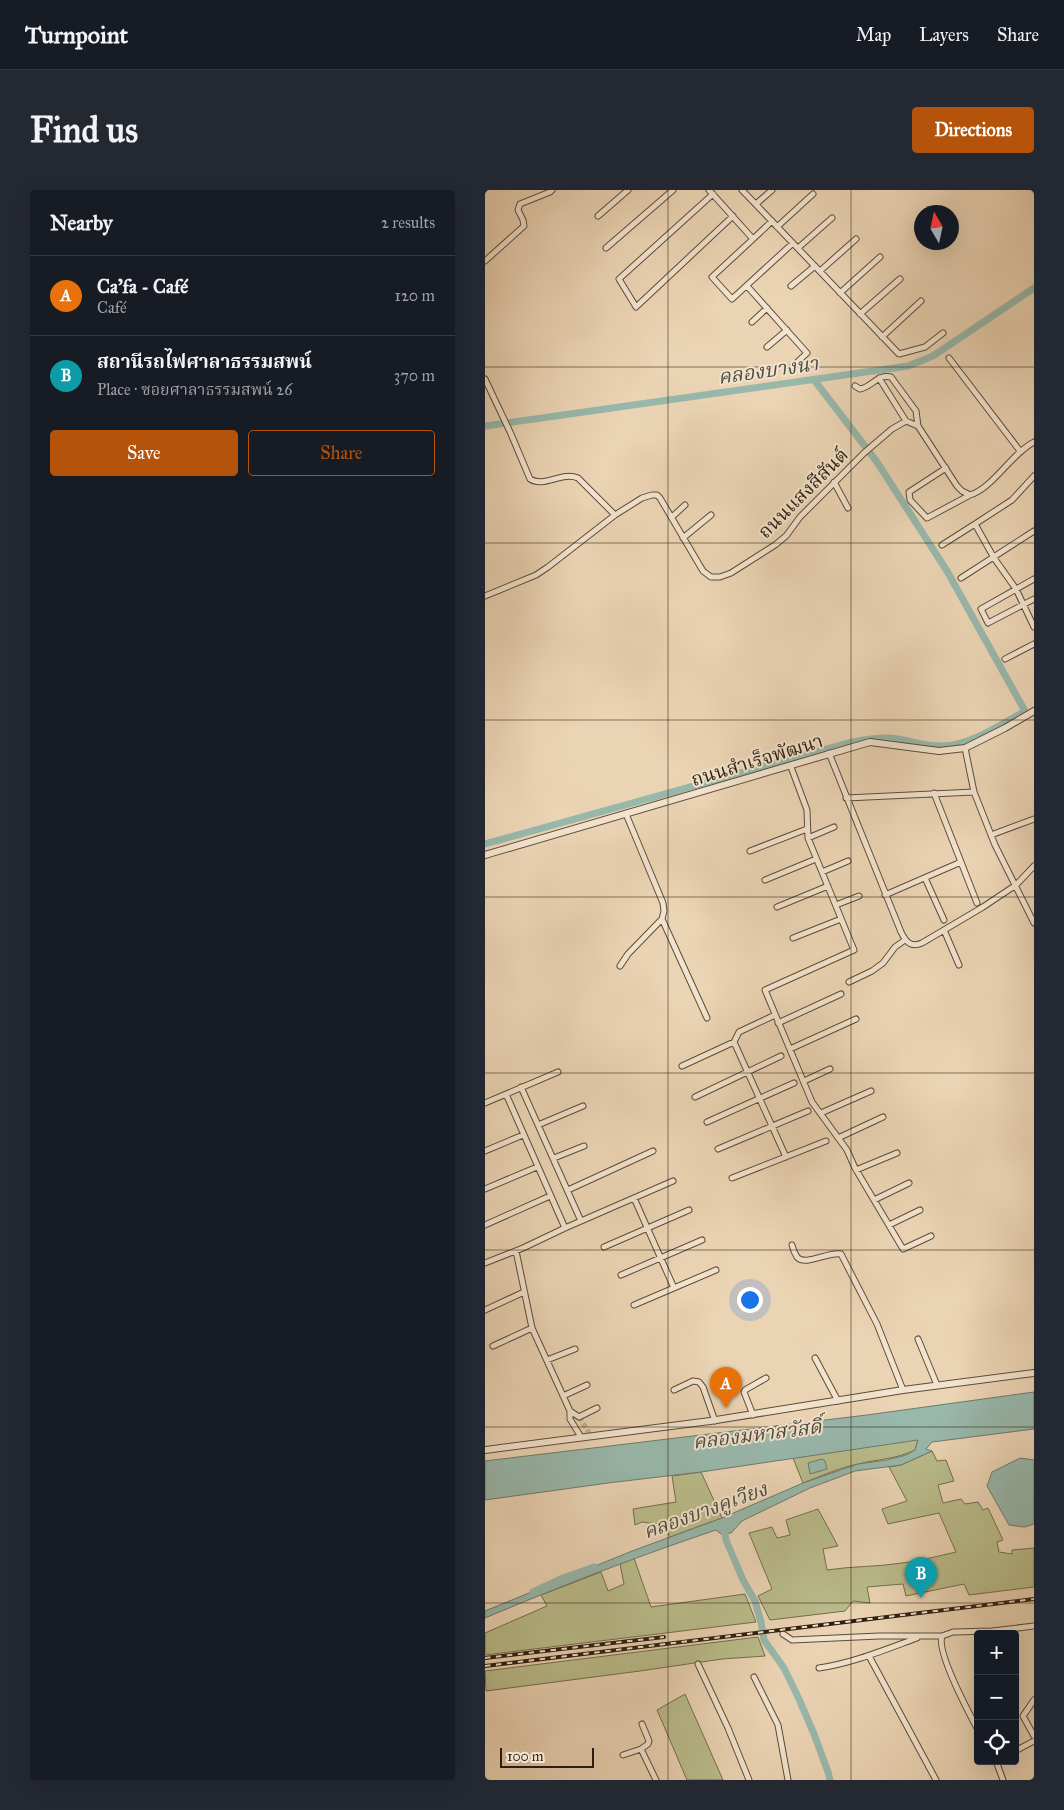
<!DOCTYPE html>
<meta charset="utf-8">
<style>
body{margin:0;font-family:"IM FELL Great Primer","Noto Serif Thai",serif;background:#242831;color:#f1f3f6}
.controls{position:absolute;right:15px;bottom:15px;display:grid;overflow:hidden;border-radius:5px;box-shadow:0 5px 20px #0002}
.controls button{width:45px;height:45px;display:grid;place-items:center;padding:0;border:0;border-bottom:1px solid #363941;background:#171b24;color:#f1f3f6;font:25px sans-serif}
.compass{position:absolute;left:429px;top:15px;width:45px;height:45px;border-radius:50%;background:#171b24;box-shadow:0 5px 20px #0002;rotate:351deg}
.scale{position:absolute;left:15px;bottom:12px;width:94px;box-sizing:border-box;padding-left:5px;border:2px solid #2e1e0f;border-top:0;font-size:14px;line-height:18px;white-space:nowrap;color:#2e1e0f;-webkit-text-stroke:4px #f2e3ce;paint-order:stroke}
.you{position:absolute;left:264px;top:1109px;width:18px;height:18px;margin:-12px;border:4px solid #fff;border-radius:50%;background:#1a73e8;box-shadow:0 0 0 8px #1a73e833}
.badge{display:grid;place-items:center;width:32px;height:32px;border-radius:50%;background:#b45309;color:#fff;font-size:16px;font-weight:700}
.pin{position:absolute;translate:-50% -41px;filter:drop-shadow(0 1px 2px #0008)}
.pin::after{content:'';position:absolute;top:26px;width:18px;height:15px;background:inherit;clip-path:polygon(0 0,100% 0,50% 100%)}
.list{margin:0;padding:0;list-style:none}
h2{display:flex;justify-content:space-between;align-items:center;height:65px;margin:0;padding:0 20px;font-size:21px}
h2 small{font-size:16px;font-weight:400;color:#9ea1a6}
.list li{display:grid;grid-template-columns:32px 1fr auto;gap:15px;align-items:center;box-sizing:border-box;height:80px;padding:0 20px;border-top:1px solid #363941}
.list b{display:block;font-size:19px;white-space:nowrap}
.list p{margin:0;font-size:16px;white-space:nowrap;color:#9ea1a6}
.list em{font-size:16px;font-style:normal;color:#9ea1a6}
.actions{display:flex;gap:10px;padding:15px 20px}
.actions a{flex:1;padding:11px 0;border:1px solid #b45309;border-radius:5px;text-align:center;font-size:18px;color:#b45309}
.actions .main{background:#b45309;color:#fff}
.icon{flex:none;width:28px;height:28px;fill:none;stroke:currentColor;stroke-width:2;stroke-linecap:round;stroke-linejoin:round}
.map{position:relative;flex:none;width:549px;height:1590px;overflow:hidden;border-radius:5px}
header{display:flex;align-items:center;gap:30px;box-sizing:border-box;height:70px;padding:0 25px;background:#171b24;border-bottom:1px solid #363941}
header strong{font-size:24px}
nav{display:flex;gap:28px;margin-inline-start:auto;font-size:18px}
.intro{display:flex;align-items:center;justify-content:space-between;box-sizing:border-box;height:120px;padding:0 30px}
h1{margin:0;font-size:35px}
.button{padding:12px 22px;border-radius:5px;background:#b45309;color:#fff;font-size:18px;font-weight:700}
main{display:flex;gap:30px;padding:0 30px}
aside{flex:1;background:#171b24;border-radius:5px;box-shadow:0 5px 20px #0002}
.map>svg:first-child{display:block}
.green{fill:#babc8b;stroke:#746d4d}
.water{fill:#98b8ac;stroke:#6e7a6d}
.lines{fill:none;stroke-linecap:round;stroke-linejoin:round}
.canal{stroke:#98b8ac;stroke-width:7}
.minor-tunnel{stroke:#c5b093;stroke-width:5;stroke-dasharray:5 2.5;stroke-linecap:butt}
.minor-casing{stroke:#5d4c38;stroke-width:7}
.tertiary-casing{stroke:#5d4c38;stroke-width:8}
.minor{stroke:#f2e3ce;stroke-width:5}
.tertiary{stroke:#f2e3ce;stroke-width:6}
.rail-casing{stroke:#2e1e0f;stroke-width:4}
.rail{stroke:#f2e3ce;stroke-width:2;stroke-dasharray:5.5;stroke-linecap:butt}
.grid{fill:none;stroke:#2e1e0f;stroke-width:1;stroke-opacity:0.55}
.labels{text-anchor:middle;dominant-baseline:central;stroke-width:4;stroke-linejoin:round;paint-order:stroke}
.street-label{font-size:19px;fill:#2e1e0f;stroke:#f2e3ce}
.water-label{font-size:20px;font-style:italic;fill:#4e4c3e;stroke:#f2e3ce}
</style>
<header>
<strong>Turnpoint</strong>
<nav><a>Map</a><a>Layers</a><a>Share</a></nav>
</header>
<div class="intro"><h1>Find us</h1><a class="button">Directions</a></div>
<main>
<aside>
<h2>Nearby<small>2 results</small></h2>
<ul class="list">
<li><span class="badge" style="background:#e8710a">A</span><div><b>Ca’fa - Café</b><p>Café</p></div><em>120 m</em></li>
<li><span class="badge" style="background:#0f9aa8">B</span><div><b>สถานีรถไฟศาลาธรรมสพน์</b><p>Place · ซอยศาลาธรรมสพน์ 26</p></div><em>370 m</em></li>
</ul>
<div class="actions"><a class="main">Save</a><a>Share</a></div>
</aside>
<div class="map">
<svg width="549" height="1590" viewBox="0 0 549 1590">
<rect width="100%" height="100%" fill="#ebd4b4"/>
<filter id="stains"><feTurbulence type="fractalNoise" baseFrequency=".004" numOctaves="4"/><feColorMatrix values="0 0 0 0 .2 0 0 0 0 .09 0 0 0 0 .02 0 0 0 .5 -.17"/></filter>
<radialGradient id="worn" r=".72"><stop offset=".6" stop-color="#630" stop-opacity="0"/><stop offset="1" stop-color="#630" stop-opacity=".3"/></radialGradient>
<path class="green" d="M433 1249 430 1260C412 1269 393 1269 373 1274 354 1278 336 1286 318 1293L308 1268Z
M447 1261 452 1271 461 1270 469 1291 453 1295 458 1313 476 1309 480 1314 493 1312 498 1320 503 1318 518 1350 512 1352 514 1362 527 1364V1360L549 1358V1397L484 1405 479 1394 421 1406 418 1394 382 1397 385 1413 368 1411 360 1421 285 1430 273 1406 287 1399 264 1343 287 1337 292 1348 305 1345 301 1330 333 1319 353 1356 338 1359 342 1380C367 1376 392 1377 417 1373 435 1371 453 1366 471 1362L454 1323 403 1334 397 1319 422 1311 404 1277 416 1275Z
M216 1282 237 1328 185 1347 179 1335 157 1332 150 1335 148 1319 191 1312 187 1286Z
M149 1368 166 1417 260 1404 271 1432 0 1465V1443L62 1416 56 1405 116 1382 123 1401 139 1394 135 1374Z
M273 1447 280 1466 237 1469 155 1481 1 1501 0 1481Z
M200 1504 238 1590H202L172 1520Z"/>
<path class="water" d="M549 1202V1239L447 1252 441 1259 447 1261 416 1275 370 1281 325 1298 257 1331 246 1343 236 1344 231 1340C153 1366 76 1396 0 1428V1421L147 1361 237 1328 318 1293 373 1274 402 1270 421 1265 430 1260 433 1250 216 1282 123 1293 0 1310V1271L382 1225Z
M535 1268 549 1270V1334L539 1337 524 1335 502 1296 507 1282Z
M337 1269 340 1271 342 1279 325 1284 323 1273Z"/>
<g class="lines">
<path class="canal" d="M0 236 423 176 448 166 549 98
M0 654 363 553C379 550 396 546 413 549 427 551 440 556 455 556 482 557 516 535 540 521L462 381 392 272 330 191
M238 1334 241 1350 258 1390 270 1411 276 1432 279 1450 299 1478 314 1509 329 1544 343 1582 345 1590
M48 1402 78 1388 109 1377"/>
<path class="minor-tunnel" d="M94 1227 106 1246"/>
<g class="minor-casing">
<path id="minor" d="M224 0 268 49 287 31
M257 0 414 164 440 157 458 143
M228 4 134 89 151 117 248 26
M271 14 287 0
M113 26 143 0
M292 37 328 4
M268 49 227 87 247 109 308 53
M121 58 188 0
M313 58 347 28
M0 71 39 36 38 30 33 20 35 14 65 2 67 0
M335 81 371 49
M262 96 322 163 306 178
M306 96 330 76
M355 103 395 67
M375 124 415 89
M267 132 282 118
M397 147 436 111
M282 157 302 140
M464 168 535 261
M394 188 421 231
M0 189 26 244 45 289C59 298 77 281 93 288L130 325
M370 196 375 199C387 197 392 184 406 187L431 221 433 236
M461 278 424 302 425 310 442 328 485 305
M549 286 527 310 490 334 509 368 531 399 549 437
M349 292 363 318
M187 327 200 315
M198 348 226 325
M457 355 490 334
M476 388 549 341
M549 389 496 419 503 433 549 409
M0 406 51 385 63 377 130 325 157 308 167 305H172L175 308 218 381 226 387H235L246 383 290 355 301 346 315 327 379 263 407 239 421 231 433 236 472 296 477 301 485 305C508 298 526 264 549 252
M520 469 549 454
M480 558 489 602 510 655 549 733
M344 563 416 742C421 752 426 758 437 753L498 717 531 695 549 676
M306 577 322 620 323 648 369 760 280 800 327 912 362 960 370 978 418 1059 446 1046
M449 603 492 713
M361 608 489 602
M141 624 178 713 179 721 177 729 222 828
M506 645 549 629
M323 648 349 637
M265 661 322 639
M337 682 363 671
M440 688 459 730
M280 690 331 669
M400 705 476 672
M351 715 374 706
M292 717 343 696
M459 740 474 775
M308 748 356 729
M135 776 143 764 177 729
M364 792 387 781 398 773 410 757 420 750
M290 825 254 842 249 852 301 967
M293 833 356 804
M305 859 371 829
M197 876 249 852
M319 891 345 879
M36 897 96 1031
M21 904 80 1038
M210 907 296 866
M0 913 73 882
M336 923 386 901
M222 932 309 893
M53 935 98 916
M353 948 398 927
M233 959 323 921
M0 961 38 945
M69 968 99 956
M371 980 412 963
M247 988 341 951
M0 999 52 977
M83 1000 168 961
M149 1008 189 1098
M389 1010 424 993
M0 1035 65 1006
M404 1035 435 1020
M307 1055C308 1059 310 1064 312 1067 320 1077 344 1061 356 1064L392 1134 418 1200
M119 1057 204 1020
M31 1061 47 1138 85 1221V1229L96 1247
M0 1073 38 1058 80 1038 188 991
M136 1085 217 1050
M149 1115 231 1080
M0 1120 39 1102
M433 1149 452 1195
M8 1156 47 1138
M330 1168 353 1211
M62 1170 90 1159
M189 1200 208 1191 214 1192 218 1197 230 1231
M78 1206 102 1195
M85 1221 94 1227 112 1218
M268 1225 259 1202 260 1200 281 1188
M298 1444 307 1450 394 1446H457L468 1442 507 1441 549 1436
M457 1446C451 1462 484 1523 493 1540
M384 1466 451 1590
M213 1474 243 1538 264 1590
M334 1478C368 1473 399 1460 432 1448
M269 1487 293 1535 303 1590
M549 1510 538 1526 549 1546
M156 1559 163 1554 164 1551 157 1534
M530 1561 549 1551
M138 1565 156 1559 171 1590
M511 1571 518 1590"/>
</g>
<g class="tertiary-casing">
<path id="tertiary" d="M0 665 385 552 454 561 480 558 520 538 549 521
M0 1260 225 1231 418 1200 549 1183"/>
</g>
<use href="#minor" class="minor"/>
<use href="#tertiary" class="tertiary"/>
<g class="rail-casing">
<path id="rail" d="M0 1468 179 1447
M0 1476 549 1409"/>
</g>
<use href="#rail" class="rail"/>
</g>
<path class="grid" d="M183 0V1590M366 0V1590M0 177H549M0 353H549M0 530H549M0 707H549M0 883H549M0 1060H549M0 1237H549M0 1413H549"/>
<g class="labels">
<g class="street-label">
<text transform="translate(318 303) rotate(-45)">ถนนแสงสีสันต์</text>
<text transform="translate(272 570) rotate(-17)">ถนนสำเร็จพัฒนา</text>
</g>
<g class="water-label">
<text transform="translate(283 180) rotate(-8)">คลองบางนา</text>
<text transform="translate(272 1244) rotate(-7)">คลองมหาสวัสดิ์</text>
<text transform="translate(220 1320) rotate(-20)">คลองบางคูเวียง</text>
</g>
</g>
<rect width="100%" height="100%" filter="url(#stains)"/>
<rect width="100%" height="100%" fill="url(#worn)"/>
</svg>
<div class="controls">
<button>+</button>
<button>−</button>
<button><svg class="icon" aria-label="locate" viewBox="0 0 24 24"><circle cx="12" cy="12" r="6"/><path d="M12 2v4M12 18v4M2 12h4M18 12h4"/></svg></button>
</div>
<svg class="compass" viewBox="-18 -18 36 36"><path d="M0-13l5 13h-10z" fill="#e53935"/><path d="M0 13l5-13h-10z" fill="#9ea1a6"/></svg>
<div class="scale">100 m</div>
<div class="you"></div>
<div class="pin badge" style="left:241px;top:1218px;background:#e8710a">A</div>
<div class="pin badge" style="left:436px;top:1408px;background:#0f9aa8">B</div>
</div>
</main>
